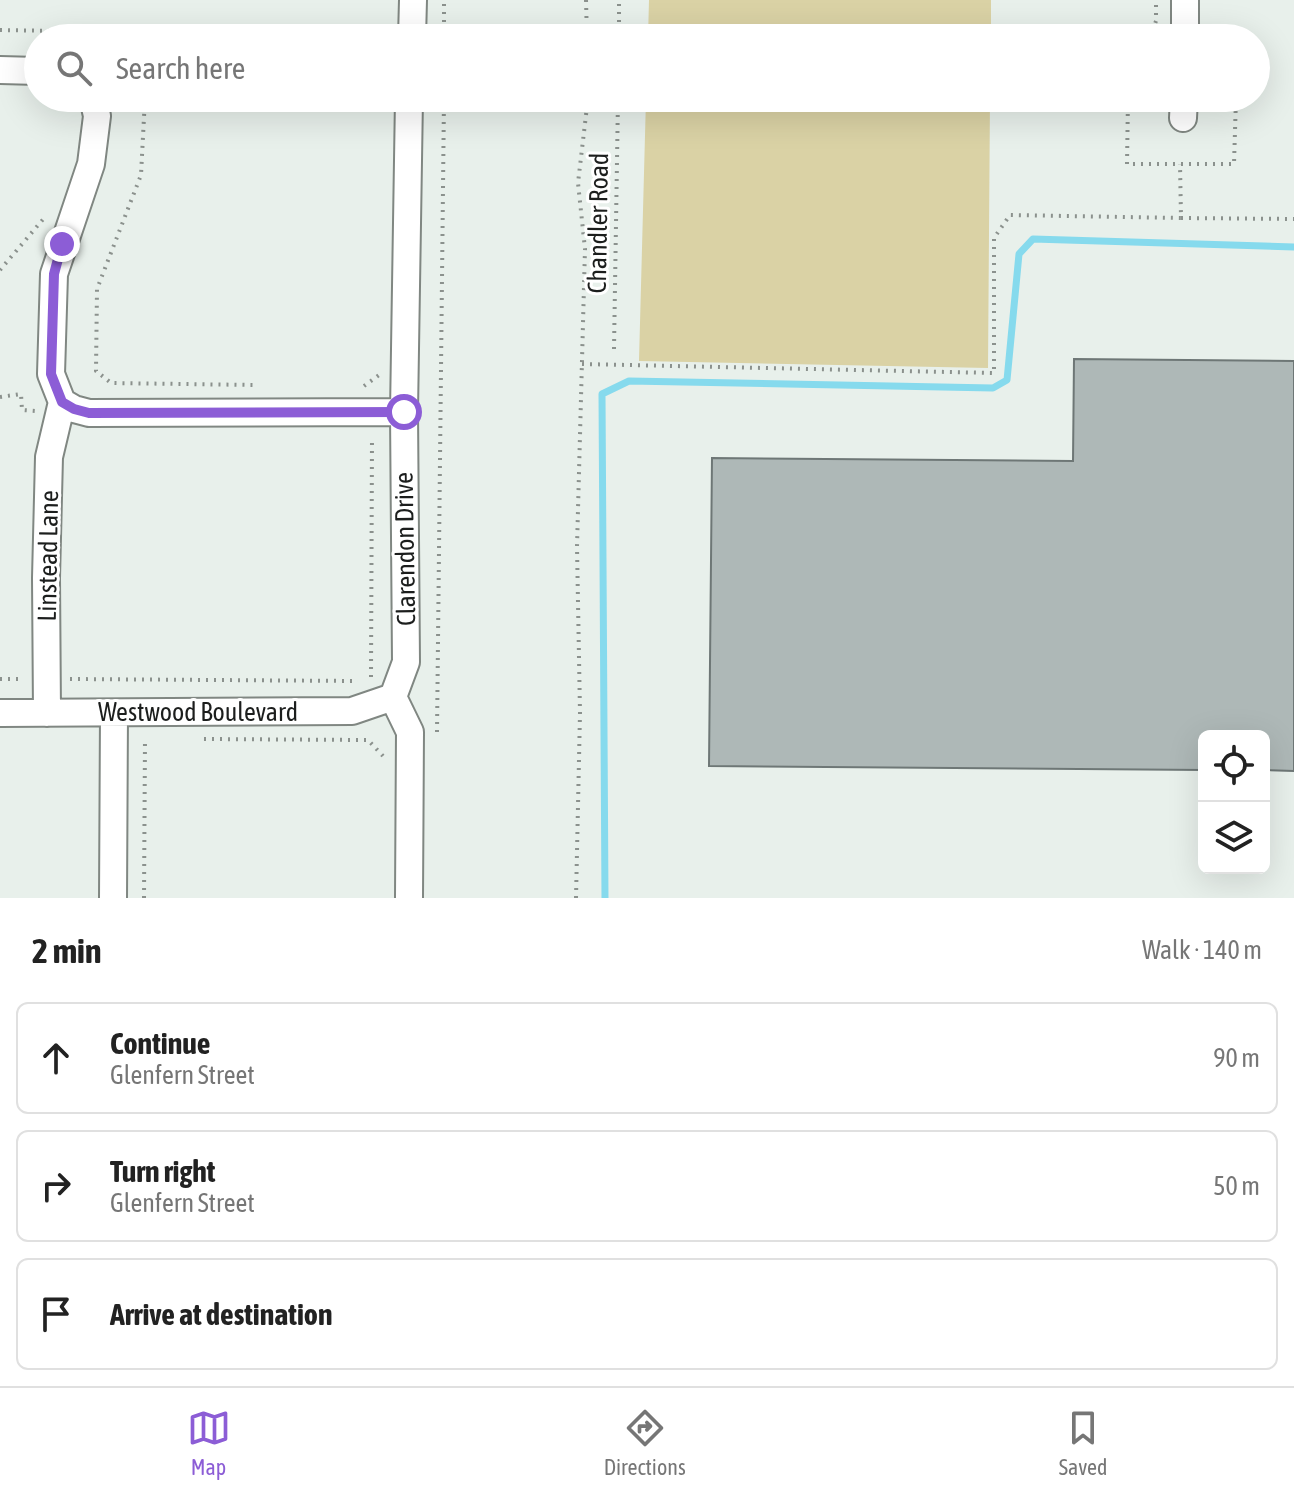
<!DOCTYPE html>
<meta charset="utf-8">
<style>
body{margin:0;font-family:"Asap Condensed",sans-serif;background:#f6f6f6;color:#222}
.controls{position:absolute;right:24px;bottom:24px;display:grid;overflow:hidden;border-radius:12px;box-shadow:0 8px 32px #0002}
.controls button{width:72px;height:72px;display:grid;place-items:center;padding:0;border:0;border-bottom:2px solid #e0e0e0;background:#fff;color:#222;font:40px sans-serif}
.stop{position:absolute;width:24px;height:24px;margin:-18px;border:6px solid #8c5dd6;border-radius:50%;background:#fff}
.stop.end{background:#8c5dd6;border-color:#fff;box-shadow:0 2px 8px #0008}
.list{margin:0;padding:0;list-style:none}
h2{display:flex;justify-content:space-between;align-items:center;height:104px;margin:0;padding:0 32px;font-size:34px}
h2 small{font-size:26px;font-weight:400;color:#767676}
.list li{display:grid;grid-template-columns:52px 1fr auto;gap:24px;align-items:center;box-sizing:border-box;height:112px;margin:0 16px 16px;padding:0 16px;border:2px solid #e0e0e0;border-radius:12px}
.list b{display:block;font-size:30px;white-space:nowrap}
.list p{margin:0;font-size:26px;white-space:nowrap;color:#767676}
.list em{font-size:26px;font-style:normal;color:#767676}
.icon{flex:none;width:44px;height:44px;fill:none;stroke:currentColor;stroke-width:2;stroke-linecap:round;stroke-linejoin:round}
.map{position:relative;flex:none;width:1294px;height:898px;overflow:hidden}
.search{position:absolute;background:#fff;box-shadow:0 8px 32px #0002;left:24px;right:24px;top:24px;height:88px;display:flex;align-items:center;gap:20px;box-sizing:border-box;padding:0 28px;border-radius:44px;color:#767676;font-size:30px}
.sheet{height:488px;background:#fff}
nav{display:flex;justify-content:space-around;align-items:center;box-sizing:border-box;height:112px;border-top:2px solid #e0e0e0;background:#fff;font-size:22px;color:#767676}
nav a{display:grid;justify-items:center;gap:4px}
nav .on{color:#8c5dd6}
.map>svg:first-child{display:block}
.green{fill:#dad2a5}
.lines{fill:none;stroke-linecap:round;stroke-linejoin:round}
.stream{stroke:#86daed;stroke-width:7}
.building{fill:#aeb8b7;stroke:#6e7776;stroke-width:2}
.minor-casing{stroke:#808782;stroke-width:30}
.path{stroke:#8b918d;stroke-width:4;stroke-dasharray:2 6;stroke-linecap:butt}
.minor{stroke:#fff;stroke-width:26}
.route{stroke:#8c5dd6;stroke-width:10}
.labels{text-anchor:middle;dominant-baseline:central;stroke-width:6;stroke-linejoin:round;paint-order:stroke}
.street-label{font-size:26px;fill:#1c1e1d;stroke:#fff}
</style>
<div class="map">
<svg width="1294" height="898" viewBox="0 0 1294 898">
<rect width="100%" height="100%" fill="#e8f0eb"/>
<path class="green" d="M649 0H991V38H648Z
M646 98H990L988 368 639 361Z"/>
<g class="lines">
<path class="stream" d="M605 898 602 394 629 381 993 388 1007 380 1019 254 1033 239 1294 247"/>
</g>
<path class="building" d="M1074 359 1294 361V771L1264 770V736H1204V770L709 766 712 458 1073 461Z"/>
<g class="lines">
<g class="minor-casing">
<path id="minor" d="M412 38 413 0
M1185 38V0
M0 70 38 71
M93 98 97 116 91 164 54 274 51 374 62 402 74 409 89 413 404 412
M1183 118 1184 98
M393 697 406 662 404 412 409 98
M393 697 410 732 409 898
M0 713 352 711 393 697
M47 713 46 578 49 457 62 402
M113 898 114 713"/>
</g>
<path class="path" d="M586 0 587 38
M0 30 110 32 121 38
M444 38V0
M619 38V0
M1150 38 1156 21V0
M145 98 141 175 97 289 96 371 111 383 255 385
M1128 98 1127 164H1234L1236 98
M1181 218 1294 219
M0 270 45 217
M614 349 618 98
M582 364 994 373V238L1010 215 1181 218 1180 164
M364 386 379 375
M0 397 21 394 22 410 35 411
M371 677 372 439
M0 679H22
M70 679 358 681
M437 732 444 98
M204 739 368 740 383 756
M144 898 145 739
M576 898 580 713 577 547 585 249 578 183 588 98"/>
<use href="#minor" class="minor"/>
</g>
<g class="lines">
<path class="route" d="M62 244 54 274 51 374 62 402 74 409 89 413 404 412"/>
</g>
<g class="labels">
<g class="street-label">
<text transform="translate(598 223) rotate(-89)">Chandler Road</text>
<text transform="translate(405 549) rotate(-91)">Clarendon Drive</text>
<text transform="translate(48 556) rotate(-89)">Linstead Lane</text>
<text x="198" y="712">Westwood Boulevard</text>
</g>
</g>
</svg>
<div class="controls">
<button><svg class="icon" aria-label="locate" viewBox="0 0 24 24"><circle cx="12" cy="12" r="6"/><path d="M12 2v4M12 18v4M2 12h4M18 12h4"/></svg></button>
<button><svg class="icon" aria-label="layers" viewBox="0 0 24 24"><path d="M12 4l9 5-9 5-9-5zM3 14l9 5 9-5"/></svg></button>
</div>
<div class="stop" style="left:404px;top:412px"></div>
<div class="stop end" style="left:62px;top:244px"></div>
<div class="search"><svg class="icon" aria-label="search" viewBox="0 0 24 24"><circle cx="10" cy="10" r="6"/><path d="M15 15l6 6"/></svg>Search here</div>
</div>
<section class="sheet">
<h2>2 min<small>Walk · 140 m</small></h2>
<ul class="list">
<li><svg class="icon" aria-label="ahead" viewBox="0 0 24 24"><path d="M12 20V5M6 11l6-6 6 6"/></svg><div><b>Continue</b><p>Glenfern Street</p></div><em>90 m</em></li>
<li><svg class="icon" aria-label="right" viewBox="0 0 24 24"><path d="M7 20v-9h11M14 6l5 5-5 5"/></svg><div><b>Turn right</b><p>Glenfern Street</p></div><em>50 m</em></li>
<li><svg class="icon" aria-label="arrive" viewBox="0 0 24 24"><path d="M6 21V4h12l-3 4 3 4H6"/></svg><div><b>Arrive at destination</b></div></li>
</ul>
</section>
<nav>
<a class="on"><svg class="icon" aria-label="map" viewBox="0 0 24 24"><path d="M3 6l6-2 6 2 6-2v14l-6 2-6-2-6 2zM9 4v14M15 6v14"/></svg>Map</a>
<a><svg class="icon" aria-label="directions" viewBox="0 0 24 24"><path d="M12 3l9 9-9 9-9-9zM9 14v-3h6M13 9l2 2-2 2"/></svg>Directions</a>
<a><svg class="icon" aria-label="saved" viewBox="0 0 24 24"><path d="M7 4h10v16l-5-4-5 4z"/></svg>Saved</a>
</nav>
